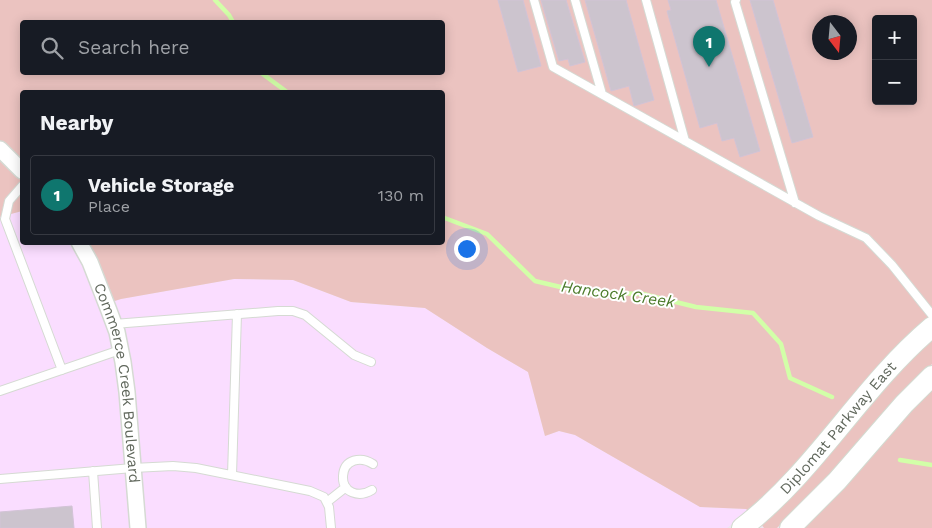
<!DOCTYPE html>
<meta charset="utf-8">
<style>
body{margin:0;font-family:"Work Sans",sans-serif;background:#20242c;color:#f1f3f6}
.controls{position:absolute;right:15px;top:15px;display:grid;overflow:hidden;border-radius:5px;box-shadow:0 2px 12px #0003}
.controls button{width:45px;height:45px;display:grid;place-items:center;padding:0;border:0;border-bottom:1px solid #363941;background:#171b24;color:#f1f3f6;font:25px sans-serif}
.compass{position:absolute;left:812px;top:15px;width:45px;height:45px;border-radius:50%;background:#171b24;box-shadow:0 2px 12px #0003;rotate:164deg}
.you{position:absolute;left:466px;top:248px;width:18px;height:18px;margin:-12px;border:4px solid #fff;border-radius:50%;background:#1a73e8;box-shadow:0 0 0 8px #1a73e833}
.badge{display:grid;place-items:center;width:32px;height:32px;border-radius:50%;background:#0f766e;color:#fff;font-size:16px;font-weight:700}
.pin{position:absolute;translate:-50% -41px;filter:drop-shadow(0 1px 2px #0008)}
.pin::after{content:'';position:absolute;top:26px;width:18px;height:15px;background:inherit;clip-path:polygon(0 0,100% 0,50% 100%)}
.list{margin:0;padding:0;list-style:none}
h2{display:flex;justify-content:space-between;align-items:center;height:65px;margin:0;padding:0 20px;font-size:21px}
h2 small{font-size:16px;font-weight:400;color:#9ea1a6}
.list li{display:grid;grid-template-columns:32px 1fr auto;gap:15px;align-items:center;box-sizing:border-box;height:80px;margin:0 10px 10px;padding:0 10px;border:1px solid #363941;border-radius:5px}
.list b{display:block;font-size:19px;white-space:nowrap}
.list p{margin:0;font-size:16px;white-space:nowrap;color:#9ea1a6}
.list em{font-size:16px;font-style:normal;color:#9ea1a6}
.icon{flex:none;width:28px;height:28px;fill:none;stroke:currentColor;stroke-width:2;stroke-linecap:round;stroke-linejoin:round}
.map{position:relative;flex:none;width:932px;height:528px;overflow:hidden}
.search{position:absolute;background:#171b24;box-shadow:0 2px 12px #0003;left:20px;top:20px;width:425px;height:55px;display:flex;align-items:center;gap:12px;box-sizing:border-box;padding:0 18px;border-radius:5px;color:#9ea1a6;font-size:19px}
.panel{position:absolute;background:#171b24;box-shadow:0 2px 12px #0003;left:20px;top:90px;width:425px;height:155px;border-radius:5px}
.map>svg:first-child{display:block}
.commercial{fill:#faddff}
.green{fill:#ebc3c0;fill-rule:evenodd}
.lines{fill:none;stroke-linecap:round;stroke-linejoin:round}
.stream{stroke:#d2ffa8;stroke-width:4.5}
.building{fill:#ccc4ce;stroke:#d2c3d6}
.service-casing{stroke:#d5dad3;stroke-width:10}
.minor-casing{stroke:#d5dad3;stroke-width:18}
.secondary-casing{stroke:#d3dad0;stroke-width:22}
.service{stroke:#fff;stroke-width:8}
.minor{stroke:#fff;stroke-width:15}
.secondary{stroke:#fff;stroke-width:20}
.labels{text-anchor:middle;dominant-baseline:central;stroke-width:4;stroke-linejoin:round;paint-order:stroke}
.street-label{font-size:15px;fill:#61685d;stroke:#fff}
.water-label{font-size:16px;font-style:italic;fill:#4a7a29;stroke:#fff}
</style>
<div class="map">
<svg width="932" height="528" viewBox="0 0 932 528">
<rect width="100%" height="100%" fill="#efe6f1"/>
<path class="commercial" d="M22 211V242L73 243 102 305 121 299 234 279 293 280 351 302 425 308 487 348 528 372 545 436 559 431 575 435 700 507 746 509 749 511 727 528H0V217Z"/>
<path class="green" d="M0 0H932V315L785 478 749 511 746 509 700 507 575 435 559 431 545 436 528 372 487 348 425 308 351 302 293 280 234 279 121 299 102 305 73 243 442 242V92H22V211L0 217ZM876 19H913V101H876ZM22 22H442V72H22ZM820 22H850V52H820Z
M932 338V364L898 398 831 474 777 528H764L761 524 892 378Z
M932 389V528H803L910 411Z"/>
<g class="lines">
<path class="stream" d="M215 0 229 15 233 22
M260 72 287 92
M442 217 487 234 535 281 582 292 643 294 696 307 753 313 781 344 790 378 832 397
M900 460 932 465"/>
</g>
<path class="building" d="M498 0H523L541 66 518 72Z
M541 0H566L585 62 570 66 568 59 559 61Z
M585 0H626L654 100 634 106 629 86 611 91Z
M668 0H716L760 151 740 157 734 138 722 141 717 123 700 128 667 11 671 10Z
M750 0H773L813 137 792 143Z
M72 506 74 528H0V512Z"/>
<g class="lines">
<g class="service-casing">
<path id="service" d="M534 0 553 67 819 216 866 238 892 265 932 315
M575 0 602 94
M646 0 685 141
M736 0 735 2 795 203
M22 186 9 201 5 219 62 370
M114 324 278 311H293L305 315 354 355 371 362
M0 391 120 350
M93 471 97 528
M232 475 237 314
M0 479 133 468 173 466 196 468 310 491 324 497 329 507 331 528
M372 490C359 498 342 493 343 476 344 459 361 456 373 464
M327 502 346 487"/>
</g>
<g class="minor-casing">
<g id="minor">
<path d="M0 149 22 171"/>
<path id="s1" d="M79 242 90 262 108 308 117 332 123 362 127 392 138 528"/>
</g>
</g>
<g class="secondary-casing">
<g id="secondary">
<path id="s2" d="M742 528C816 471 861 387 932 327"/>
<path d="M790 528 837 481 904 404 932 376"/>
</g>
</g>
<use href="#service" class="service"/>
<use href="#minor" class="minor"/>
<use href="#secondary" class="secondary"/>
</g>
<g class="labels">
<g class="street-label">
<text stroke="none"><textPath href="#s1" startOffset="148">Commerce Creek Boulevard</textPath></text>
<text stroke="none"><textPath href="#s2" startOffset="139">Diplomat Parkway East</textPath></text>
</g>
<g class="water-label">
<text transform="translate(618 294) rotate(8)">Hancock Creek</text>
</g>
</g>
</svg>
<div class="controls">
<button>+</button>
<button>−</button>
</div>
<svg class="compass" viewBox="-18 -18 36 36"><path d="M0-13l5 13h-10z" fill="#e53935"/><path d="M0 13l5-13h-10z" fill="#9ea1a6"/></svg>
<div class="you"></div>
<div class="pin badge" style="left:709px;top:67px">1</div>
<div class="search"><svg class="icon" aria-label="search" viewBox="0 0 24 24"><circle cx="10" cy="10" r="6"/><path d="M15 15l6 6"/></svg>Search here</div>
<section class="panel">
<h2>Nearby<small></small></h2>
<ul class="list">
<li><span class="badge">1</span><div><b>Vehicle Storage</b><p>Place</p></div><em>130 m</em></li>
</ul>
</section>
</div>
